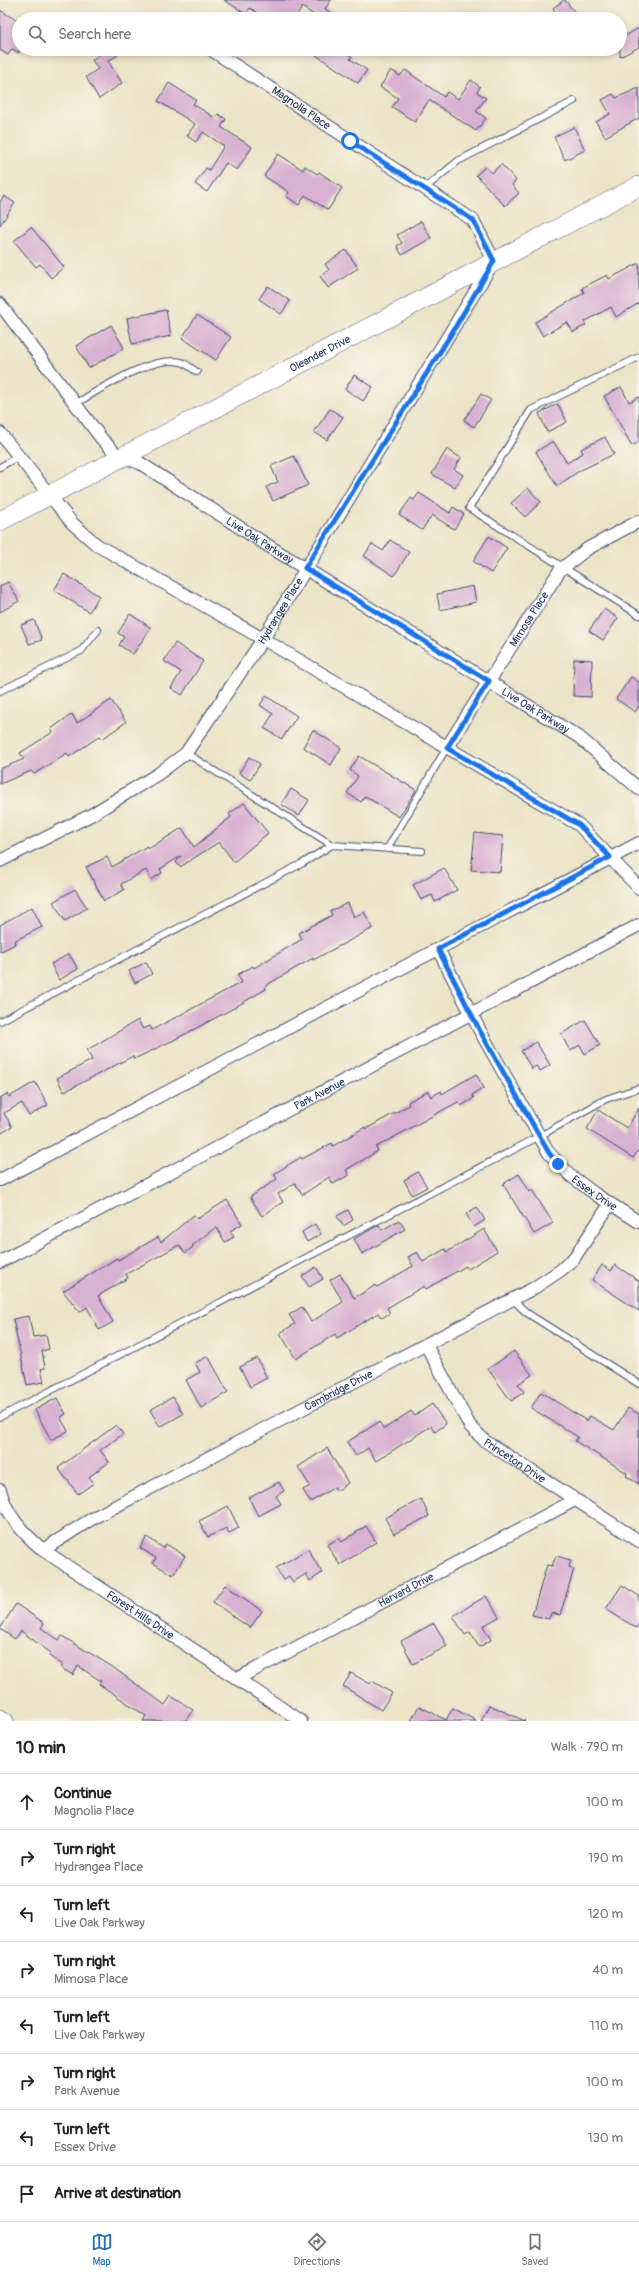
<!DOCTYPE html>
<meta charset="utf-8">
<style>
body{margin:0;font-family:Pangolin,sans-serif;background:#f6f6f6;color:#222}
.stop{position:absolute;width:12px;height:12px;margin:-9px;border:3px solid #1a73e8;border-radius:50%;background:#fff}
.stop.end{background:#1a73e8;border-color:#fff;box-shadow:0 1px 4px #0008}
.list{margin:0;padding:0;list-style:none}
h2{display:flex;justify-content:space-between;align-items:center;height:52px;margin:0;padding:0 16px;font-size:17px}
h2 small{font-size:13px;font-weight:400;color:#767676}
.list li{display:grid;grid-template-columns:26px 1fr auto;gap:12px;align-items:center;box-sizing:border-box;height:56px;padding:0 16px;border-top:1px solid #e0e0e0}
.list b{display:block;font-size:15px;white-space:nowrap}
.list p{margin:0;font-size:13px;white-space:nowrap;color:#767676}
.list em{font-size:13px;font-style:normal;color:#767676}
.icon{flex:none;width:22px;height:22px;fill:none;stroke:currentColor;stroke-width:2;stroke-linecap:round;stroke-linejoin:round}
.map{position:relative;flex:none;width:639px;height:1721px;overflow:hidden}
.search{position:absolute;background:#fff;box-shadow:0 2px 6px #0003;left:12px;right:12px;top:12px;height:44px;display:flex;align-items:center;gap:10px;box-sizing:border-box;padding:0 14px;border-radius:22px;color:#767676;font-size:15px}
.sheet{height:500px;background:#fff}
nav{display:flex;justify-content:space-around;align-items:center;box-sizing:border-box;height:56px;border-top:1px solid #e0e0e0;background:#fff;font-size:11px;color:#767676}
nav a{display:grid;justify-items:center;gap:2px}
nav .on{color:#1f6fb2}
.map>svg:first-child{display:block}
.building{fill:#d8b0d2}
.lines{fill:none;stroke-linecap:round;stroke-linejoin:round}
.lane-casing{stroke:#3a4a6e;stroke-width:8}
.street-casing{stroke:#3a4a6e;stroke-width:14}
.secondary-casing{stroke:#3a4a6e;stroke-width:18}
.primary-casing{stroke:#3a4a6e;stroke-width:20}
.lane{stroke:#fff;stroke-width:6}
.street{stroke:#fff;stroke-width:12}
.secondary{stroke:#fff;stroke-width:17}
.primary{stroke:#fff;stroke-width:19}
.route{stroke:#1a73e8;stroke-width:5}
.labels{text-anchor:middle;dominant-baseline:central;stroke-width:3;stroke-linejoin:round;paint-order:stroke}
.street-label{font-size:11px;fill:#1b2f5e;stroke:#f7f3e8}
</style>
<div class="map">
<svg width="639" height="1721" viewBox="0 0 639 1721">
<rect width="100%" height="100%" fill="#f7f3e8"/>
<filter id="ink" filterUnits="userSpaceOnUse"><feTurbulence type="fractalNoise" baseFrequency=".025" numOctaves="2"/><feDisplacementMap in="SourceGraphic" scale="8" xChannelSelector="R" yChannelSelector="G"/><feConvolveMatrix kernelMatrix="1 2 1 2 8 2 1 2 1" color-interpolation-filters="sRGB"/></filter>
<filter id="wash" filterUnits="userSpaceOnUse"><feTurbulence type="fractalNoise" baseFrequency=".012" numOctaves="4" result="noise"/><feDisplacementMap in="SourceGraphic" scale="16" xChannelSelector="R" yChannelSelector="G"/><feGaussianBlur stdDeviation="0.9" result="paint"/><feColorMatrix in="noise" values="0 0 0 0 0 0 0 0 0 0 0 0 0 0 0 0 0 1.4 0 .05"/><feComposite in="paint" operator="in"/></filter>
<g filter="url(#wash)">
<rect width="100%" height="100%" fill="#ece4c7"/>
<g id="blocks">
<path class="building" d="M224 0H331L325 9 342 19H320L302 7 295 19H266L250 8 246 14Z
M564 0H565L580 19H561L553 8Z
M0 10 19 22V53L12 49 8 55 0 50Z
M639 28V47L620 57V39Z
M108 49H114L118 55 108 61 122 83 99 99 86 77 98 69 92 60Z
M307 49H341L352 57 350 59 367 70 358 83Z
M391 70 400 76 405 70 444 97 447 92 458 99 471 80 480 87 477 92 486 98 476 111 486 118 476 131 429 100 415 122 392 107 398 98 380 87Z
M169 83 196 100 193 104 215 118 218 114 226 119 221 127 252 147 237 170 226 163 207 192 195 184 206 168 209 170 224 146 203 132 196 142 187 136 195 124 158 101Z
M639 88V118L605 137 596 122 610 114 602 100 613 94 616 98Z
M574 127 585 150 565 160 554 137Z
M278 154 303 170 305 166 317 174 319 172 342 188 328 210 305 195 299 205 286 196 289 192 264 176Z
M501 164 516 180 512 185 519 193 505 206 476 175 485 167 492 173Z
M4 196 15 203 0 225V202Z
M421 221 431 238 402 255 397 246 402 243 397 235Z
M31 227 64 267 51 278 40 264 36 267 14 241Z
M346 250 358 268 328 288 320 276 329 270 325 264Z
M639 263V303L616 317 611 307 584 322 586 325 573 332 567 322 543 336 535 322 584 293 582 288 607 275 609 279Z
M268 286 290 301 281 314 259 299Z
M166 310 171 336 132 344 127 318Z
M197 315 231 337 216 360 182 338Z
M111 325 124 348 89 368 76 346Z
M354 375 373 387 363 401 345 389Z
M621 387 629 402 639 397V442L632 446 604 396Z
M481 394 491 400 474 427 464 420Z
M558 404 567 422 547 432 539 413Z
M330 409 343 417 327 440 314 432Z
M605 437 614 454 579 471 557 486 536 452 553 441 567 463 583 453 581 449Z
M447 449 461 458 454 469 463 475 455 488 432 474Z
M294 456 308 485 273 501 266 487 278 482 271 466Z
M528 488 541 502 525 517 511 503Z
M419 493 450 513 453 507 464 514 454 529 432 515 422 530 399 515 411 498 414 500Z
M489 536 507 548 491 573 473 561Z
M390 540 409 552 394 576 364 556 372 544 383 551Z
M64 574 99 596 89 612 54 590Z
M8 582 19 601 0 612V586Z
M473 586 476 602 440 610 437 594Z
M604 609 618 618 603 640 589 631Z
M130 614 151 628 133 654 119 645 124 637 118 633Z
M34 620 42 640 29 644 21 625Z
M175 643 203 661 182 695 171 688 181 672 164 661Z
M574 659 592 660 591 697 573 696Z
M631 677 639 682V706L635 712 616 699Z
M266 696 297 716 282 739 264 728 273 714 260 705Z
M111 700 126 722 102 739 100 736 69 757 67 753 34 774 31 771 0 784V769L24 759 20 753 53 732 51 729 72 714 77 723Z
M313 730 341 748 331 765 303 747Z
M359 756 416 790 399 817 365 796 361 802 347 793 358 776 350 770Z
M249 757 260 764 250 780 239 773Z
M291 789 309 800 299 816 281 804Z
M244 803 268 833 234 862 219 842 180 867 176 862 181 856 160 869 162 873 151 880 146 870 121 884 124 890 104 901 86 867 107 857 112 867 147 846 148 849 182 828 194 847 231 817 229 814Z
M475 833 503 836 500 872 471 870Z
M444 868 457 890 435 902 432 895 421 900 413 885Z
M75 889 87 908 65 921 53 902Z
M348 903 354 917 364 912 373 928 313 960V958L265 986 266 989 232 1009 172 1041 134 1059 133 1056 64 1092 57 1078 92 1060 87 1050 138 1020 143 1029 150 1026 152 1030 242 982 237 975 253 966 254 968 302 939 299 933 332 915 330 911Z
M32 907 42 927 14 941 15 944 0 952V925Z
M69 954 78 969 59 980 51 964Z
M146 962 152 974 135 983 129 971Z
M585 1020 600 1045 585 1054 580 1045 570 1051 561 1034Z
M536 1042 550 1065 540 1071 536 1066 532 1069 521 1051Z
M476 1074 484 1088 472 1095 474 1098 461 1106 458 1102 376 1147 378 1151 346 1170 349 1175 333 1184 329 1177 302 1195 295 1183 278 1194 283 1202 262 1216 250 1197 277 1179 274 1174 301 1157 302 1159 332 1143 333 1146 365 1127 366 1129 409 1105 408 1102 428 1091 431 1097 441 1091 442 1094Z
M35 1082 48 1105 29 1116 22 1103 4 1113 12 1127 0 1134V1098L7 1094 9 1097Z
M639 1108V1149L633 1158 587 1129 598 1110 627 1128Z
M418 1172 427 1187 412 1195 404 1180Z
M519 1174 530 1192 532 1190 553 1223 534 1234 503 1184Z
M227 1200 242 1224 230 1231 234 1237 225 1242 216 1227 192 1246 193 1247 185 1253 179 1245 126 1274 128 1278 98 1296 113 1322 99 1330 87 1307 80 1312 63 1291 117 1258 118 1260 158 1237 161 1242 194 1215 197 1219Z
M477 1207 485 1220 474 1227 466 1214Z
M348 1210 353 1220 343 1226 337 1216Z
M399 1220 405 1229 362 1254 354 1239 379 1225 382 1230Z
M315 1224 321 1234 307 1242 302 1232Z
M484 1229 497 1251 468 1269 466 1266 426 1289 424 1286 387 1308 390 1313 382 1318 378 1313 337 1338 335 1334 296 1359 280 1333 295 1324 289 1315 302 1307 311 1322 343 1302 330 1280 340 1274 354 1298 376 1285 377 1287 413 1266 408 1257 417 1252 423 1262 445 1249 447 1252Z
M602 1265 611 1271 615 1265 639 1281V1311L592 1280Z
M316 1267 323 1279 309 1287 302 1276Z
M29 1316 33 1337 46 1335 49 1349 42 1351 45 1368 41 1369 44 1382 27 1385 13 1319Z
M514 1351 532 1375 518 1384 524 1392 511 1401 488 1369Z
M208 1356 228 1392 201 1408 186 1380 200 1372 195 1363Z
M257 1358 267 1378 250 1387 240 1367Z
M541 1392 587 1421 590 1416 614 1430 628 1408 639 1414V1484L626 1476 627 1473 575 1441 578 1437 531 1408Z
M173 1397 183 1414 160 1427 150 1410Z
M57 1398 66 1414 60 1417 68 1431 51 1440 35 1410Z
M432 1404 446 1424 435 1432 431 1426 376 1461 368 1448 356 1456 347 1442 379 1422 384 1429 411 1411 415 1416Z
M116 1425 123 1434 100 1450 109 1462 89 1477 94 1483 78 1494 58 1468Z
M327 1448 348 1483 337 1491 335 1487 310 1502 303 1490 310 1486 298 1467Z
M279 1482 284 1491 276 1496 281 1504 258 1516 249 1498Z
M421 1499 429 1516 394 1534 385 1518Z
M228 1506 239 1528 229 1533 226 1528 208 1537 199 1521Z
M366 1526 376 1542 340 1565 327 1545 339 1538 342 1542Z
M147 1537 163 1548 166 1544 185 1556 173 1575 153 1563 156 1558 140 1548Z
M308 1549 322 1573 310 1581 306 1574 293 1582 289 1576 283 1580 276 1568Z
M556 1556 571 1560 569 1567 574 1569 560 1615 551 1613 549 1619 532 1615 547 1565 552 1566Z
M225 1585 262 1611 250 1628 213 1602Z
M622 1585 639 1596V1623L636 1628 606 1609Z
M486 1596 499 1617 483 1626 491 1640 479 1647 470 1632 465 1635 453 1616Z
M16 1604 44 1623 41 1628 59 1640 62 1636 111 1666 165 1705 171 1696 193 1710 185 1721H143L146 1716 99 1684 101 1681 78 1666 73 1675 61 1668 63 1665 49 1656 51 1653 21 1631 15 1639 0 1629Z
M434 1623 447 1646 413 1664 401 1641Z
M351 1673 370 1684 372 1681 392 1693 381 1710 343 1686Z
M489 1705 525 1721H481Z
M419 1706 446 1720 453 1708 477 1721H411Z"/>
</g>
</g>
<g filter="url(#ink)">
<use href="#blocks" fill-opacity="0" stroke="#3a4a6e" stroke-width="1"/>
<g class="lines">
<g class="lane-casing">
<path id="lane" d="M424 189 458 161 574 101
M639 357 531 410 469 508 639 615
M75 404C101 389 151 355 181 362 186 363 192 369 197 372
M0 467 19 456
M0 691 81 651 98 630
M186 753 332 845
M387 849 447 747
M0 1021 303 863 332 845 422 851
M513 1300 527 1313 639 1384
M0 1417 540 1136 606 1099 639 1088"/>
</g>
<g class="street-casing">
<g id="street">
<path id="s1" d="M0 304 101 438 117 455 140 463 267 545 579 737 639 789"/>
<path d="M0 433 72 523 97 545 263 639 579 825 639 888"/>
<path id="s2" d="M447 747 560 570 587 549 639 521"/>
<path id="s3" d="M0 861 91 815 158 774 186 753 263 639 494 261 473 220 210 49"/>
<path id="s4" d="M438 949 480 1031 549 1153 571 1176 595 1194 639 1222"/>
<path d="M0 1180 639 843"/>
<path id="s5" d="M0 1262 639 925"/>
<path id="s6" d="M426 1345 470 1426 485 1441 639 1541"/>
<path id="s7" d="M0 1490C7 1516 23 1533 43 1550L301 1721"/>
<path id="s8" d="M43 1550 93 1518 534 1288 561 1270 574 1258 610 1204"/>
<path id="s9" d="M237 1679 575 1500"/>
</g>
</g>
<g class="secondary-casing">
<path id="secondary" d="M0 1718 5 1721"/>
</g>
<g class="primary-casing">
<g id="primary">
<path id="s10" d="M0 521 639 186"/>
</g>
</g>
<use href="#lane" class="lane"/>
<use href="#street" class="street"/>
<use href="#secondary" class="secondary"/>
<use href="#primary" class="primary"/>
</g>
</g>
<g class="lines" filter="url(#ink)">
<path class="route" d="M350 141 473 220 494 261 453 331 305 568 489 681 447 748 579 825 610 857 438 949 480 1031 549 1153 558 1164"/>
</g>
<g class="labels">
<g class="street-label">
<text transform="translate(301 108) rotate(34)">Magnolia Place</text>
<text stroke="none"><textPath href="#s10" startOffset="361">Oleander Drive</textPath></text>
<text stroke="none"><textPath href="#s1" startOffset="358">Live Oak Parkway</textPath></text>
<text stroke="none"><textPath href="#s3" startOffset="386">Hydrangea Place</textPath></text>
<text stroke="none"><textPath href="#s2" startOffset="152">Mimosa Place</textPath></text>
<text stroke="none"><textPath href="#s1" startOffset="682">Live Oak Parkway</textPath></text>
<text stroke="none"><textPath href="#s5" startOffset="361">Park Avenue</textPath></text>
<text stroke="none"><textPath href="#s4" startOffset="293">Essex Drive</textPath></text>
<text stroke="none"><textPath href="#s8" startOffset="336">Cambridge Drive</textPath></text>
<text stroke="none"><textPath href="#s6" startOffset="149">Princeton Drive</textPath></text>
<text stroke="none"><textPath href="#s9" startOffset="191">Harvard Drive</textPath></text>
<text stroke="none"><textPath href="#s7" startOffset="192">Forest Hills Drive</textPath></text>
</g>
</g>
</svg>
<div class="stop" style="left:350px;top:141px"></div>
<div class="stop end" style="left:558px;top:1164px"></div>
<div class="search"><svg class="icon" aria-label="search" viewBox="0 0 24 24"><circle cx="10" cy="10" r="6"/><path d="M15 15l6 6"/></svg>Search here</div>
</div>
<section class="sheet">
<h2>10 min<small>Walk · 790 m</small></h2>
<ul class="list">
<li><svg class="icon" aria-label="ahead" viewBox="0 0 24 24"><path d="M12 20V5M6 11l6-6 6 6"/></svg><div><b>Continue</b><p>Magnolia Place</p></div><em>100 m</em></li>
<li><svg class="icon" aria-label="right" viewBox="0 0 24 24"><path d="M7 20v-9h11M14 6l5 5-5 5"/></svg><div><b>Turn right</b><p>Hydrangea Place</p></div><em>190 m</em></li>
<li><svg class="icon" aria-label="left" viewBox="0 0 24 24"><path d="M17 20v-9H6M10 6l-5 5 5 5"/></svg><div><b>Turn left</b><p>Live Oak Parkway</p></div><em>120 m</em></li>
<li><svg class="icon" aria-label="right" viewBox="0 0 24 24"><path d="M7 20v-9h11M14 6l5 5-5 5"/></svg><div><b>Turn right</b><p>Mimosa Place</p></div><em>40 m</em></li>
<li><svg class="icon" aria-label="left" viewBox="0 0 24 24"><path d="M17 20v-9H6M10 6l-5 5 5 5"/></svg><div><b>Turn left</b><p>Live Oak Parkway</p></div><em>110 m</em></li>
<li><svg class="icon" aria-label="right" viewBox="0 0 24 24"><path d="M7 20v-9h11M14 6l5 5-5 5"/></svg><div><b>Turn right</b><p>Park Avenue</p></div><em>100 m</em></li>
<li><svg class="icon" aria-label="left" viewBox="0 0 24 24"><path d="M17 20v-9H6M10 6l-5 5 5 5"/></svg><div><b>Turn left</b><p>Essex Drive</p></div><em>130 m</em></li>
<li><svg class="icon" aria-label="arrive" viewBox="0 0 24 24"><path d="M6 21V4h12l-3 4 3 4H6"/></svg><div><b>Arrive at destination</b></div></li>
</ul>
</section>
<nav>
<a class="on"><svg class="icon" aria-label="map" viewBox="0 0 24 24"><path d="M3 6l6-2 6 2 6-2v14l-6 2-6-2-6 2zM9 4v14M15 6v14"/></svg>Map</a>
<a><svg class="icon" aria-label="directions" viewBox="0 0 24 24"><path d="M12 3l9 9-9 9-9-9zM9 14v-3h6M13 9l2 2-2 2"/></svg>Directions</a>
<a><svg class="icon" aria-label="saved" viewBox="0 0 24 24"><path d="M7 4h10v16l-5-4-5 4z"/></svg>Saved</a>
</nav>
